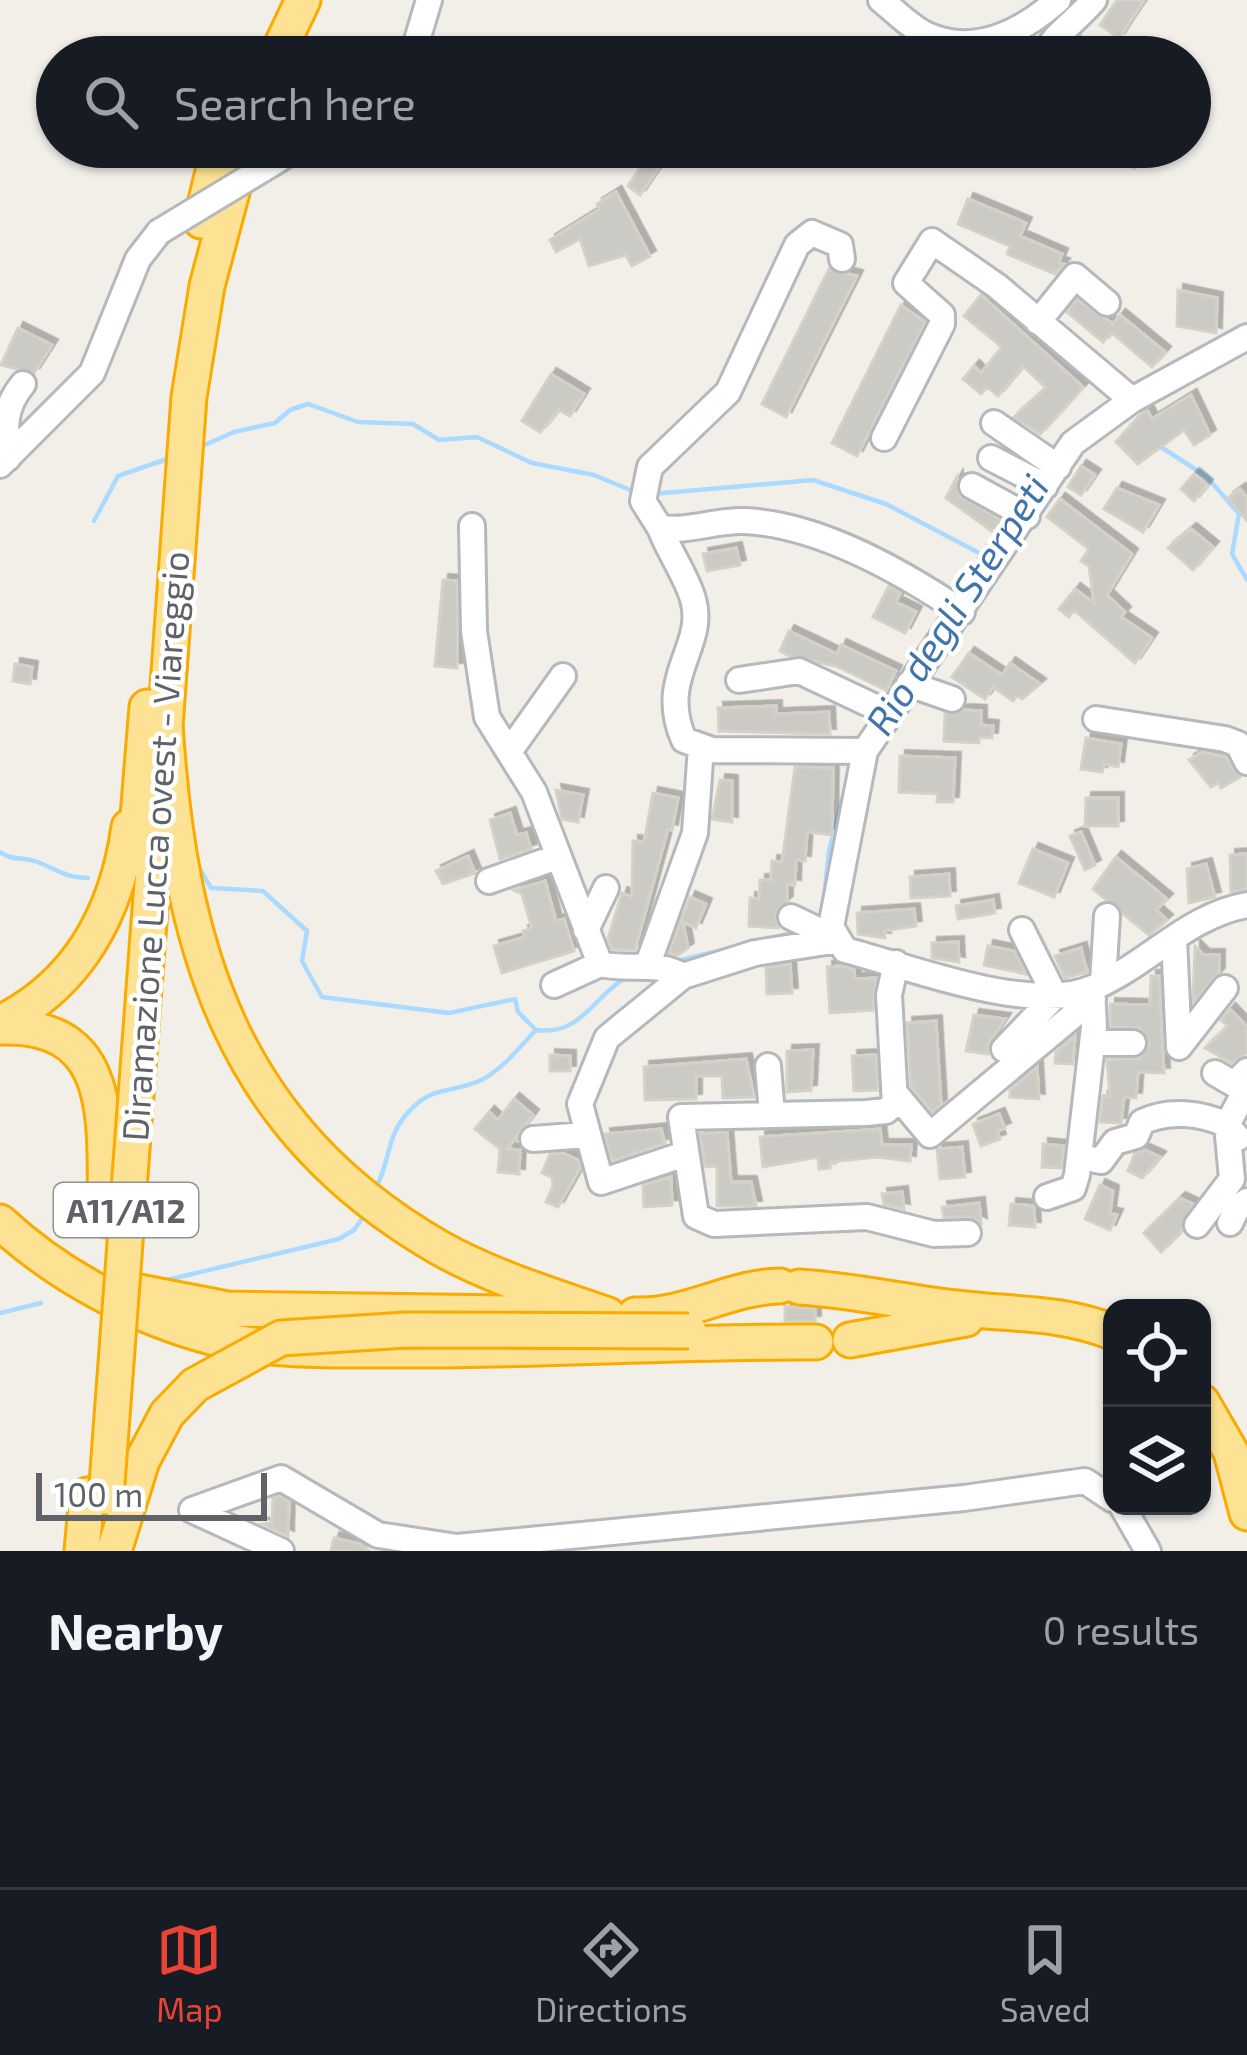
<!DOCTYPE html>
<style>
body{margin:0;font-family:"Exo 2",sans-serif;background:#20242c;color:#f1f3f6}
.controls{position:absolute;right:36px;bottom:36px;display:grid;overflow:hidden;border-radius:24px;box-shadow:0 3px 9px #0004}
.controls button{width:108px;height:108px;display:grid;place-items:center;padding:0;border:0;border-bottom:3px solid #363941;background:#171b24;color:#f1f3f6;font:60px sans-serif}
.scale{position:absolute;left:36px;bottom:30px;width:231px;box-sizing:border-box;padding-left:12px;border:6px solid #5f6368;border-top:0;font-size:33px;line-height:42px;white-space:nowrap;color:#5f6368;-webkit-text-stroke:9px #fff;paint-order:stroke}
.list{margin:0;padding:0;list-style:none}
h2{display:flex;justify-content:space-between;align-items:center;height:156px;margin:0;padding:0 48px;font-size:51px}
h2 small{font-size:39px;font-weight:400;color:#9ea1a6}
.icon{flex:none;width:66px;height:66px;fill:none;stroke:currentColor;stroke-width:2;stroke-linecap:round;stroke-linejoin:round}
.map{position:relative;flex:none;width:1247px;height:1551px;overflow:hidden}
.search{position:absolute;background:#171b24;box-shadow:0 3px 9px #0004;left:36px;right:36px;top:36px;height:132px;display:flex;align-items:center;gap:30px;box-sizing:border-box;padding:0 42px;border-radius:66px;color:#9ea1a6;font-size:45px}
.sheet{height:336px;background:#171b24}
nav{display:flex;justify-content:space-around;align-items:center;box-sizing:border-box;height:168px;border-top:3px solid #363941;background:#171b24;font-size:33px;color:#9ea1a6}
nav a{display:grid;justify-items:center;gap:6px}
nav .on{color:#ea4335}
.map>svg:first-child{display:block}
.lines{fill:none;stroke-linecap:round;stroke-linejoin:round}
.stream{stroke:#aadaff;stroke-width:4.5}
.building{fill:#cccac5;stroke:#d6d1c6;stroke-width:3;filter:url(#shadow)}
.minor-casing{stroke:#b5b8bc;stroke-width:30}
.highway-casing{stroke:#f9ab00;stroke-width:39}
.minor{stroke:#fff;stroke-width:24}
.highway{stroke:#fde293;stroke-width:33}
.minor-bridge-casing{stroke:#b5b8bc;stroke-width:30;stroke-linecap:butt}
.highway-bridge-casing{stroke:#f9ab00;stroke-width:39;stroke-linecap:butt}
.minor-bridge{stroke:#fff;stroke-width:24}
.highway-bridge{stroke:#fde293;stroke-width:33}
.labels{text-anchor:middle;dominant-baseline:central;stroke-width:9;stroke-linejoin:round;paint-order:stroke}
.shield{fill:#fff;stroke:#8f9295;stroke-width:3}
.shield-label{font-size:33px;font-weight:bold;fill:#5f6368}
.street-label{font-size:36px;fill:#5f6368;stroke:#fff}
.water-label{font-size:39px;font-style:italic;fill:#4174aa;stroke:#fff}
</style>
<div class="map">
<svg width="1247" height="1551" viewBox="0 0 1247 1551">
<defs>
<filter id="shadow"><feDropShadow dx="5.5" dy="-5.5" stdDeviation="0" flood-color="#0004"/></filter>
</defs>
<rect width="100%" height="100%" fill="#f1efe8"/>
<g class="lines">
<path class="stream" d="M1073 429 1092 414
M1158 445 1207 477 1239 514 1232 554 1247 580
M198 448 234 432 275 423 290 410 308 404 358 422 413 424 439 440 477 437 532 463 594 475 635 492
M652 494 813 480 886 504 983 555
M94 521 118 476 170 458
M982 556 1009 515
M885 700 945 610
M0 852C14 862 25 856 40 863 59 871 65 877 88 878
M198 866 211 888 263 891 307 931 302 961 322 997 449 1013 515 999 518 1012 536 1030
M824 899 829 851 847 781
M673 962 796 932
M376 1187C390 1163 386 1140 404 1117 431 1084 446 1095 479 1081 499 1073 521 1046 536 1030 582 1036 593 996 628 976
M167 1280 339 1239 354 1230 365 1214
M0 1313 41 1303"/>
</g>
<path class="building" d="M1117 0H1144L1119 38 1100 25Z
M1075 42 1096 57H1061Z
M1105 147H1135L1144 153 1134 168Z
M651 151 664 160 640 195 628 186Z
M616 192 650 256 632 266 626 255 589 266 580 239 556 252 550 240 600 209 597 204Z
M968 199 1026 223 1020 236 1062 254 1059 262 1064 264 1055 274 1007 254 1010 246 958 224Z
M829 269 857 276 786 417 762 404Z
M1178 290 1217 298 1216 333 1177 326Z
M981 295 1083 387 1040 434 1014 417 1046 388 1023 366 998 396 987 387 981 394 963 379 974 366 981 373 1002 347 964 316Z
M1077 299 1113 324 1120 315 1165 352 1152 367 1111 332 1103 342 1067 312Z
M901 305 925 322 857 456 832 443Z
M18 328 52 345 34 373 1 365Z
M551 374 584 394 570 416 559 410 540 432 522 421Z
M1191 395 1210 435 1194 445 1184 430 1138 464 1116 442 1141 414 1147 410 1152 419Z
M1081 466 1095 475 1081 495 1068 487Z
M1194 474 1207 485 1194 501 1181 489Z
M957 477 959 496 1001 520 993 532 946 498Z
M1117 488 1159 505 1143 532 1104 509Z
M1240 489 1247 498V521L1228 498Z
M1060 499 1132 554 1107 595 1125 612 1121 617 1152 638 1135 663 1074 610 1069 617 1059 609 1075 589 1094 603 1089 566 1081 561 1089 549 1047 517Z
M1191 529 1213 547 1193 570 1168 548Z
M736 548 740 565 707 571 703 554Z
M443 580 457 581V668L435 666Z
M889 586 900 593 896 602 916 612 905 633 873 617Z
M789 631 837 654 841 645 896 671 886 690 836 666 790 656 780 651Z
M969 653 1002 675 1010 663 1040 684 1022 699 1017 696 1013 701 993 687 985 699 952 677Z
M15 664 32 667 30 684 13 681Z
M776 706V714L829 712 830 734 719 731 718 708Z
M964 710 981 711V725L993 726 992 738 979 737V743L944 741 945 714Z
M1086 738 1121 744 1118 767 1104 764 1102 772 1081 769Z
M1202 752 1226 757 1240 777 1221 788 1218 783 1211 787 1189 760Z
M900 756 955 758 953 802H937L938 794 899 792Z
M795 767 833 768 832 835 807 832 805 861 796 860 795 885 787 884V901L776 911 778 928 749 926 750 898 759 899 760 880H771L772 861 782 862Z
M720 780 732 781V822L712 819Z
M556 790 583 795 578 822 562 819Z
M653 793 678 798 672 830 668 829 635 950 612 949 608 939 622 893 632 897 633 841 644 842Z
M1086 798H1118V826H1085Z
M510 813 517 835 526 833 531 849 500 859 490 820Z
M1081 832 1095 865 1085 870 1070 836Z
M1033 849 1068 863 1054 897 1019 883Z
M1247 854V889L1231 892 1230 855Z
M468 856 475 873 443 884 436 871Z
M1116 857 1167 899 1156 910 1167 920 1149 935 1093 889Z
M1206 864 1215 897 1189 903 1187 869Z
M949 874 950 896 911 898 910 877Z
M545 881 556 921 564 919 574 951 502 973 494 946 525 937 523 931 532 928 522 894 514 890Z
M690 897 706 904 696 928 683 922 688 948 678 955 669 953Z
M993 900 995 913 958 919 956 906Z
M914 909 916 926 884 931 885 938 858 934 857 913Z
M958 942 959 962 932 958V943Z
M988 946 1014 951 1026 974 984 965Z
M1195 946 1204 955H1219V973L1193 1002Z
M1081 948 1087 972 1065 978 1055 956Z
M790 964 792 993 767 994 766 968Z
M841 966 854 970 855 979 876 978 873 1010 830 1013 827 967Z
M1151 976H1159L1164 1073 1138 1072 1136 1098 1124 1097 1121 1123 1100 1122 1103 1096H1110L1107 1060 1140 1058 1149 1044 1140 1028 1110 1027V1004L1150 1005Z
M1230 1009 1247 1027V1053L1231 1063 1205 1048 1228 1026 1221 1020Z
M974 1015 1005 1019 988 1044V1054L966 1051Z
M936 1021 941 1104 932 1112 911 1086 907 1023Z
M1075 1036 1073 1064 1055 1063 1056 1052Z
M813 1050 811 1090 787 1092V1051Z
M550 1055 570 1056V1071H550Z
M876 1055 878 1090 854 1091 852 1056Z
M746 1059 754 1097 723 1098 722 1076H696V1099L645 1100 644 1067Z
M1037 1067 1039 1099 1010 1097V1090Z
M514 1099 533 1115 507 1149 520 1150 519 1174 498 1172 500 1149 475 1129 489 1112 498 1120Z
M999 1114 1005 1128 997 1131 1000 1139 981 1146 973 1124Z
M661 1129 665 1143 612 1161 605 1134Z
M880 1129 882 1145H911L910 1161 877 1157 830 1162V1168L819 1169 818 1157 763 1167 760 1137Z
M727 1132 731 1182H751L756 1206H717V1166L705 1167 700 1134Z
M1043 1144 1064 1146 1061 1168 1042 1167Z
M962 1147 965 1177 940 1179 937 1149Z
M1145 1150 1160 1157 1142 1178 1128 1171 1135 1153Z
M563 1153 578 1160 580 1168 558 1207 546 1202 553 1186 552 1177 542 1173 550 1154Z
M671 1177 672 1205 644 1207 643 1185Z
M1100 1185 1113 1191 1110 1213 1117 1215 1110 1230 1085 1219Z
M902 1192 904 1209 884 1204 882 1194Z
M1180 1198 1193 1204 1182 1231 1161 1252 1144 1233Z
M979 1203 981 1223 969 1217H944L942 1207Z
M1011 1204 1034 1206 1035 1227 1009 1225Z
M785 1306 815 1309V1321H785Z
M279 1496 289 1502 288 1536 263 1524 272 1523 273 1498Z
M334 1538 360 1544 369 1551H331Z"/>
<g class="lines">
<g class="minor-casing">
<path id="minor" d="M881 0C895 11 911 28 927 35 975 57 1023 31 1058 0
M412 57 429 0
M1041 57C1056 33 1076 21 1094 0
M273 163 298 147
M842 259 840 245 812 233 797 245 728 392 650 467 643 501 660 528C691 532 715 520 744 521 819 524 901 571 962 612
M1038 322 1075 276 1107 303
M1247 337 1132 400 1073 443 865 751 831 927 845 950C911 967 1032 1016 1095 987 1149 963 1189 915 1247 905
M994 423 1058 467
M884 438 942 324V315L906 283 932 241 997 286 1132 400
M8 458C5 428 3 408 23 384
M991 458 1045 486
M0 465 92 373 138 259 159 232
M972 486 1027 516
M472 526 474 631 487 717 534 792 600 964C629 971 656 960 683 976
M660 528C669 552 686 575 693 599 707 647 656 676 684 740L712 750 865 751
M739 680 799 671 888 713
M909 684 952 699
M1096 719 1225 739 1238 744 1247 762
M511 749 563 676
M489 881 557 857
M791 917 839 940
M586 930 606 888
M1174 939 1179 1047
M896 963 889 995 895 1103 886 1111 866 1113 681 1117 696 1216 714 1224 867 1217 934 1234 968 1233
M648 964 695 833 701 746
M1103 982 1107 916
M554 985 600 964
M1093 1043H1133
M1179 1047 1225 988
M1004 1049 1055 996 1022 930
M768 1066 772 1114
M1215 1073 1234 1084 1247 1071
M894 1092 930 1135 1093 999
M1238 1138 1227 1125 1247 1088
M533 1139 586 1135
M685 1154 601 1182 580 1104 607 1038 683 976 755 953 839 940
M1080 1157 1101 1161 1115 1142 1136 1136 1142 1122C1169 1109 1202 1113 1227 1125L1232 1179 1197 1225
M1047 1197 1073 1188 1077 1175 1094 1027 1092 989
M1230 1223 1238 1207 1247 1201
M1122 1506 1148 1551
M192 1510 281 1478 378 1535 457 1547 964 1498 1085 1481 1112 1499
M192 1510 281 1551"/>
</g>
<g class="highway-casing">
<path id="highway" d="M276 57 303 0
M201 221 219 147
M165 723C179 948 231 1127 438 1247 491 1277 551 1295 608 1315
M164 741 189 397 207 286 244 147
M135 853 147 707
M149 922 157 822
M0 1023C79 984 117 912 129 827
M0 1027C123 1023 102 1134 106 1220
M0 1222C58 1276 137 1318 215 1338 272 1352 338 1350 397 1350 537 1351 677 1341 816 1342
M799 1287C852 1290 903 1302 956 1308 1010 1315 1060 1311 1112 1332
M139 1292 227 1309 577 1314
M635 1315C687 1317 729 1287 780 1286
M850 1340 966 1319
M1202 1402 1231 1452 1247 1513
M82 1551 87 1495
M114 1551 142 1461 167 1414"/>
</g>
<use href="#minor" class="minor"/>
<use href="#highway" class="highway"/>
<g class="minor-bridge-casing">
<path id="minor-bridge" d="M159 232 273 163"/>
</g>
<g class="highway-bridge-casing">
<path id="highway-bridge" d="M167 1414 195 1385 281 1338 406 1330 689 1331
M106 1497 149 922"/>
</g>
<use href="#minor-bridge" class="minor-bridge"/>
<use href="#highway-bridge" class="highway-bridge"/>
</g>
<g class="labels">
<rect class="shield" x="54" y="1183" width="144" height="54" rx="9"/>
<g class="shield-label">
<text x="126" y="1210">A11/A12</text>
</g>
<g class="street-label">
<text transform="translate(154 846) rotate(-86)">Diramazione Lucca ovest - Viareggio</text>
</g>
<g class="water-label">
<text transform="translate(956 604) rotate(-57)">Rio degli Sterpeti</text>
</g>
</g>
</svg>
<div class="controls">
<button><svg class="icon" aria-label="locate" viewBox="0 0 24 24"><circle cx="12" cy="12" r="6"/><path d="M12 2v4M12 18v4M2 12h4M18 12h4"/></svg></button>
<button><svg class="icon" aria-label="layers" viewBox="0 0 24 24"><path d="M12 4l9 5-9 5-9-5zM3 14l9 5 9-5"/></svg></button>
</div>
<div class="scale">100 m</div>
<div class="search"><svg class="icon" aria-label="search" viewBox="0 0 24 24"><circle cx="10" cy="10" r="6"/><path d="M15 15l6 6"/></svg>Search here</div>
</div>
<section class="sheet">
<h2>Nearby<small>0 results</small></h2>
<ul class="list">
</ul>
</section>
<nav>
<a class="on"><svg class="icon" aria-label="map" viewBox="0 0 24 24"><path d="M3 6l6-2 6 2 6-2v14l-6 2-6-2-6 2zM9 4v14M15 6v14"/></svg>Map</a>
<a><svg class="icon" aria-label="directions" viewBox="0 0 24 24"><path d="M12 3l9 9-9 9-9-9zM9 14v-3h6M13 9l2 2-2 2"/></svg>Directions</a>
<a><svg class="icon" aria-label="saved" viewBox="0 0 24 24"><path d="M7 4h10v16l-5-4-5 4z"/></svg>Saved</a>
</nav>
